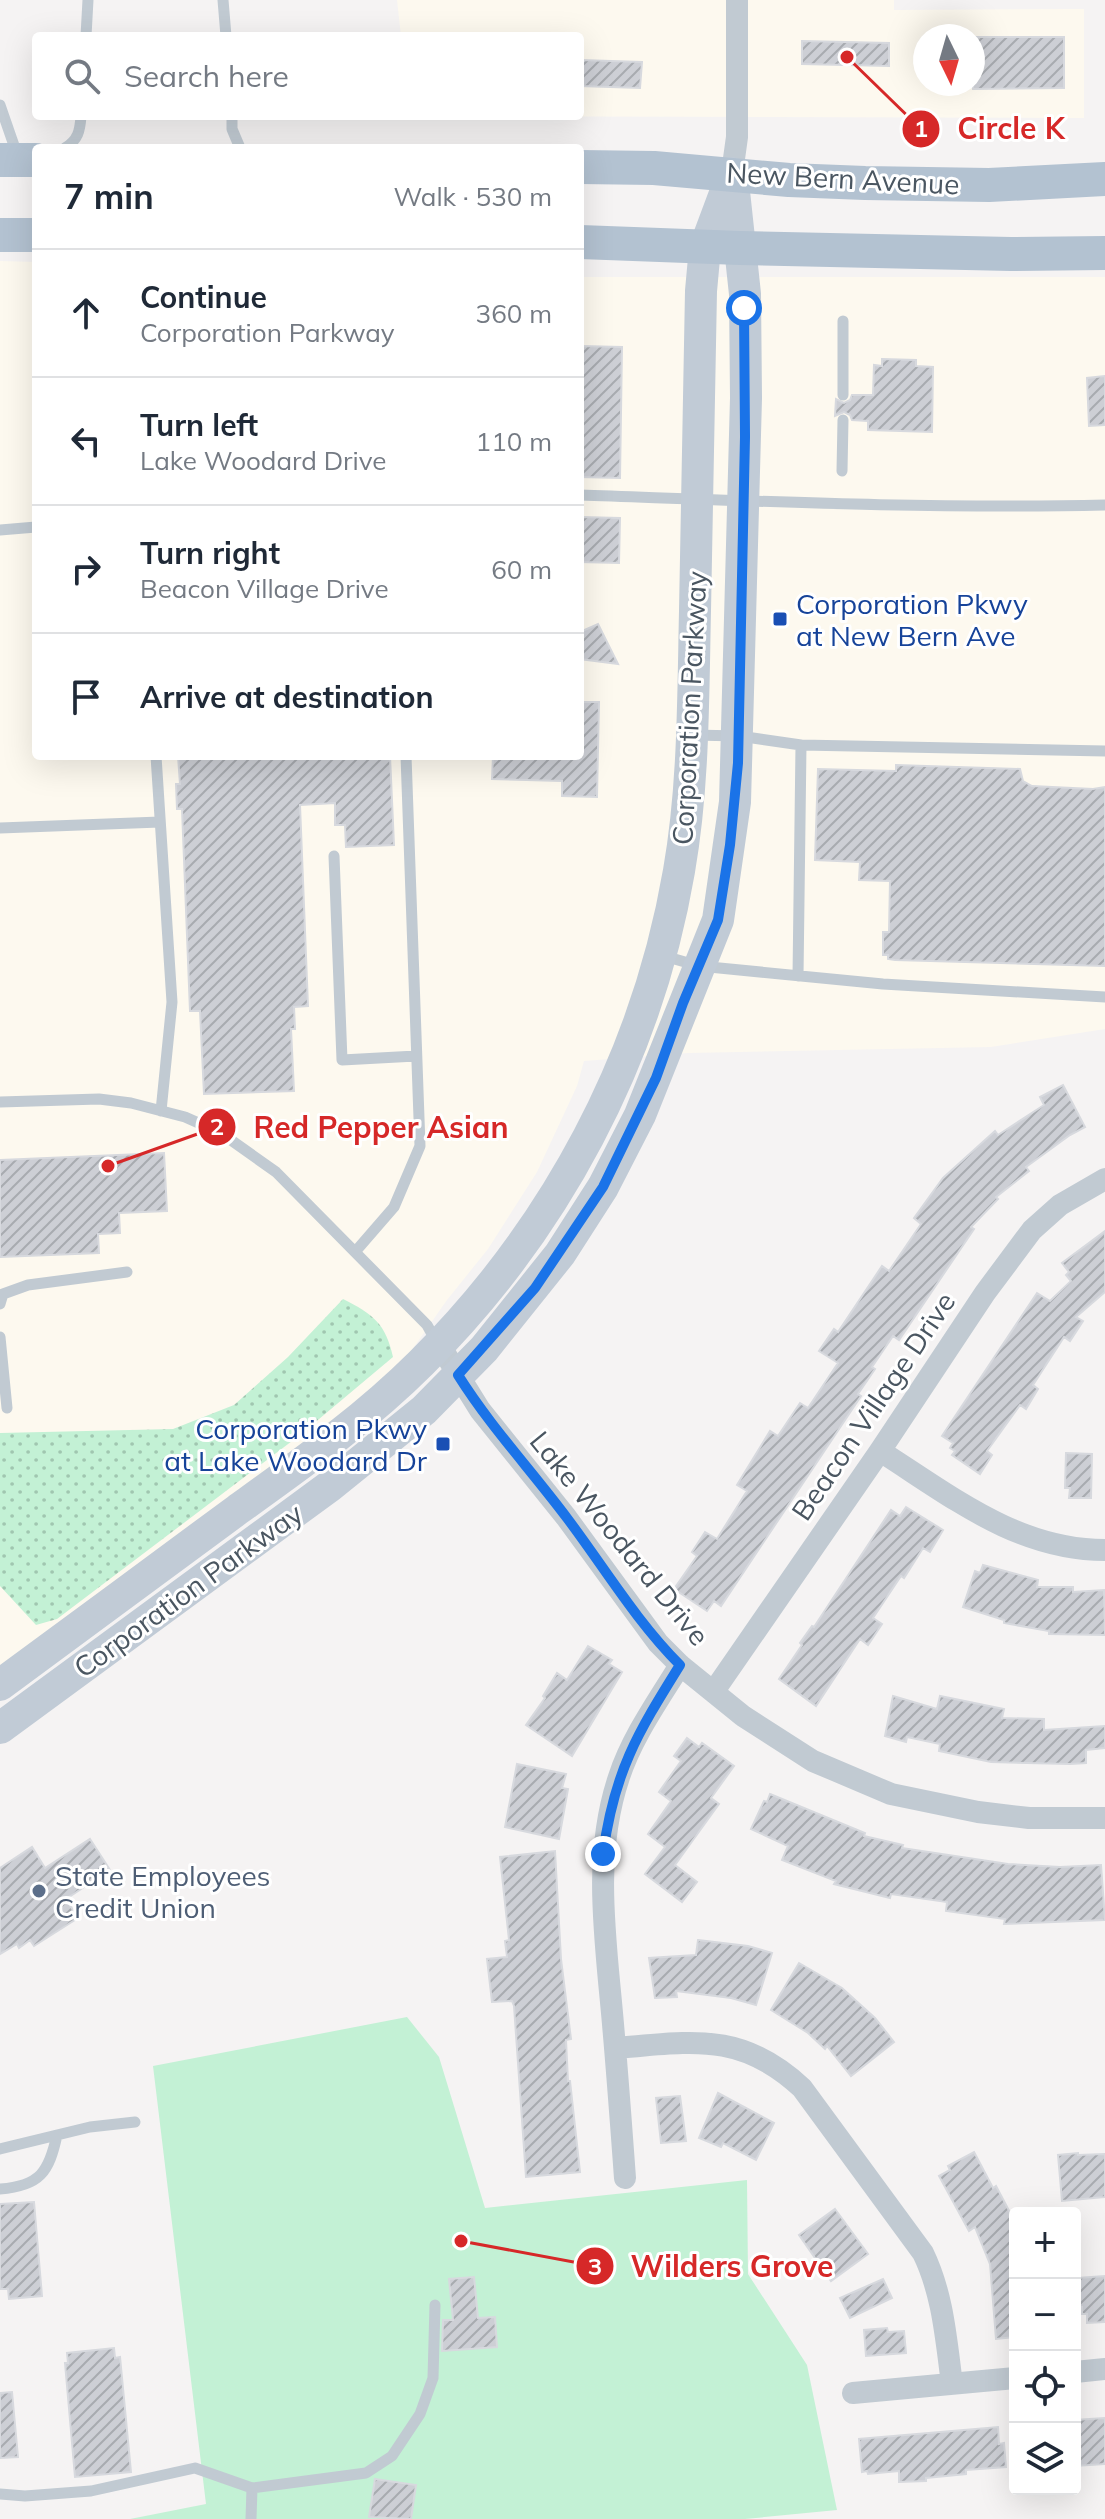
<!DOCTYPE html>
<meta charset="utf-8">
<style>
body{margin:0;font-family:Mulish,sans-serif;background:#f6f6f7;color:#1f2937}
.controls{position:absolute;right:24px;bottom:24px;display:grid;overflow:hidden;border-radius:8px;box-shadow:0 8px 32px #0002}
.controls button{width:72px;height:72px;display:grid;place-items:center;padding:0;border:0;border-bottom:2px solid #e0e1e3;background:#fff;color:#1f2937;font:40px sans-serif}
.compass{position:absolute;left:913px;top:24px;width:72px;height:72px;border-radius:50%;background:#fff;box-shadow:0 8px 32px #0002;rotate:175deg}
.stop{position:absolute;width:24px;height:24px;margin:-18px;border:6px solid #1a73e8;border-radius:50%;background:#fff}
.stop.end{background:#1a73e8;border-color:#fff;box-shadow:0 2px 8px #0008}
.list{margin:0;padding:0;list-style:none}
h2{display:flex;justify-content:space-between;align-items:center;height:104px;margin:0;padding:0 32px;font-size:34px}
h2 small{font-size:26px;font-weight:400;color:#747a83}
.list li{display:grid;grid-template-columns:52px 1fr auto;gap:24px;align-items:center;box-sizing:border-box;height:128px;padding:0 32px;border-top:2px solid #e0e1e3}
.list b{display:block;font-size:30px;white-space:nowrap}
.list p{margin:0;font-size:26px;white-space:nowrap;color:#747a83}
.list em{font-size:26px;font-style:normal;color:#747a83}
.icon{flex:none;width:44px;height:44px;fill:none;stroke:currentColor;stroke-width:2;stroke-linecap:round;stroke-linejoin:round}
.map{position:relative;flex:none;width:1105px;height:2519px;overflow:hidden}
.search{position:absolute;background:#fff;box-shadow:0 8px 32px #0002;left:32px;top:32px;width:552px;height:88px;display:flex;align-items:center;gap:20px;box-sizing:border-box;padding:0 28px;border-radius:8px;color:#747a83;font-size:30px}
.panel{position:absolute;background:#fff;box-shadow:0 8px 32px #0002;left:32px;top:144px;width:552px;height:616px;border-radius:8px}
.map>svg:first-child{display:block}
.commercial{fill:#fdf9ef;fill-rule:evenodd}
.grass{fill:url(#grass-dots)}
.park{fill:#c3f1d5}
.building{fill:url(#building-hatch);stroke:#d7d9de;stroke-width:2}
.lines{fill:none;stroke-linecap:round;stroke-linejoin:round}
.service{stroke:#c1cad2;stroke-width:11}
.minor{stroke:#c1cad2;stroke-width:22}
.secondary{stroke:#c1cbd6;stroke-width:32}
.primary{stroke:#b3c2d1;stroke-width:34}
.route{stroke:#1a73e8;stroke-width:10}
.transit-dot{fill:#1a4fb4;stroke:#fff;stroke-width:3}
.service-dot{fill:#5c6f8a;stroke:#fff;stroke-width:3}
.labels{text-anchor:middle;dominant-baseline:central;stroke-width:6;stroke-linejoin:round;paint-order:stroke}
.street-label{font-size:28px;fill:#4a5661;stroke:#fff}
.transit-label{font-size:28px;fill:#164399;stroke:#fff;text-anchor:start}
.service-label{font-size:28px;fill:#4e5e75;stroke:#fff;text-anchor:start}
.leader{fill:none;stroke:#d62828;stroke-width:3}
.callout-dot{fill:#d62828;stroke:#fff;stroke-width:3}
.mark-label{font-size:24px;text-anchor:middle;font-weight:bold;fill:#fff}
.callout-label{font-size:30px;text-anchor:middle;font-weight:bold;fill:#d62828;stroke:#fff;stroke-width:6;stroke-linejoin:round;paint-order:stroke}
</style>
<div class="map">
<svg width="1105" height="2519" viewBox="0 0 1105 2519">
<defs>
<pattern id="grass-dots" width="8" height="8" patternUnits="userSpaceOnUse" patternTransform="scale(2)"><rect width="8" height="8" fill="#c3f1d5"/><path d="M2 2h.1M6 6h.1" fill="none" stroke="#a0c6b0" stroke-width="1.8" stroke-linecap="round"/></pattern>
<pattern id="building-hatch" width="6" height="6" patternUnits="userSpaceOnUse" patternTransform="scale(2)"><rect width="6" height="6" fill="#cdcfd5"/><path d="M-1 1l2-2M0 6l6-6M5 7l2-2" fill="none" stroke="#a8abb0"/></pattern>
</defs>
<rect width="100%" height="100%" fill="#f5f3f3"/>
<path class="commercial" d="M397 0H894V10L1084 9V118L416 116H580V36H401ZM925 36H973V84H925Z
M0 261 36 262V756H580V277H1105V1029L991 1047 688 1053 584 1061 577 1086 537 1172 488 1249 447 1300 402 1364 303 1447 0 1670Z"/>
<path class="grass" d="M343 1299C373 1314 386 1324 393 1357L300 1435 57 1619 36 1625 0 1586V1433L173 1429 234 1405 288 1357Z"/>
<path class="park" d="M407 2017 439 2057 485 2208 747 2180 748 2274 807 2365 837 2510 745 2519H130L206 2504 153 2066Z"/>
<path class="building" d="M973 37H1064V88L973 89Z
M802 41 889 43V66L802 64Z
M580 60 642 62 640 88 580 86Z
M580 346 622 347 620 478 580 477Z
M882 359 916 360V366L933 367 932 432 868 430V421L852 420 850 415 844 412 835 416 836 399 844 403 850 400 852 395H873L874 365 882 366Z
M1105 376V425L1089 426 1087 378Z
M580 517 620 518 619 563 580 562Z
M598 624 618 664 580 659V632Z
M580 702H599L597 797 562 796V781L492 779 493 756H580Z
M178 756H390L394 845 346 847 345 825H335V803L300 805 308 1006 294 1007 295 1029H291L294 1091 204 1094 200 1011H190L182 809H177L176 784H180Z
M896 765 1020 769 1023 781 1032 786 1093 789 1105 787V966L895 960 888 959V955H883V932H889L890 881 859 880 860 862 815 860 818 769 896 771Z
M1063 1085 1085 1127 1070 1135 1026 1167 1029 1171 996 1197 998 1199 971 1227 974 1229 899 1340 893 1336 872 1367 875 1369 858 1394 861 1396 721 1606 714 1601 707 1611 674 1589 697 1556 692 1552 705 1532 717 1539 747 1491 737 1485 770 1431 778 1436 800 1403 808 1408 838 1363 819 1351 834 1329 838 1332 882 1266 889 1271 921 1224 914 1218 943 1178 995 1131 998 1135 1044 1105 1040 1097Z
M164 1153 167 1211 119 1213 120 1233 98 1234 99 1253 0 1257V1160Z
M1105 1231V1292L1076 1317 1083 1321 1070 1341 1064 1337 1033 1385 1038 1389 1026 1409 1020 1405 987 1451 992 1455 980 1474 952 1455 955 1451 950 1448 953 1443 942 1436 1037 1293 1050 1301 1071 1281 1066 1275 1069 1272 1062 1263Z
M1066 1453 1092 1454 1091 1498H1069L1070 1488H1065Z
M906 1507 943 1530 930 1552 923 1548 904 1578 901 1576 873 1618 882 1624 868 1645 860 1639 816 1706 779 1679 802 1645 800 1643 812 1626 814 1627 891 1510 900 1516Z
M983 1565 1038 1580 1037 1587H1073V1592L1104 1590 1105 1635 1049 1634V1631L1004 1623V1620L963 1607 975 1571 980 1573Z
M588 1646 612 1660 609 1664 622 1672 572 1756 526 1725 545 1698 543 1696 557 1673 567 1680Z
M893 1696 937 1709 940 1696 1004 1709 1002 1718 1044 1719V1730L1105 1726V1748L1086 1750V1763L1070 1764 991 1762 939 1751 940 1744 907 1737 906 1742 885 1736Z
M687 1738 699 1747 702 1743 734 1766 711 1798 719 1804 675 1865 697 1882 682 1902 645 1874 665 1847 648 1834 671 1801 659 1792 681 1761 674 1756Z
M517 1764 566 1774 562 1788 568 1789 559 1839 505 1827Z
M770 1794 865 1833 864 1836 903 1845 902 1848 1008 1864 1060 1867 1101 1865 1105 1920 1004 1924 1005 1919 946 1911 947 1902 891 1894 890 1898 834 1884 836 1881 782 1860 788 1846 751 1829 764 1801 767 1802Z
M90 1839 110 1870 66 1899 78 1918 34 1946 30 1940 19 1948 17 1944 0 1954V1868L32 1847 45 1868Z
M555 1851 561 1959 571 2039 566 2040 568 2081H570L580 2172 526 2177 514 2006 512 2001 492 2002 487 1959 507 1957 505 1941 509 1940 500 1857Z
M698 1940 748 1946 772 1953 756 2005 731 1998 676 1991 677 1997 655 1998 649 1958 696 1955Z
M799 1963 842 1988 875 2018 894 2042 851 2076 827 2046 825 2049 808 2033 771 2010Z
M718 2093 774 2123 756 2160 723 2143 721 2147 699 2138Z
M680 2096 686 2141 661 2143 656 2098Z
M974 2152 993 2188 996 2186 1015 2222V2337L996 2339 990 2264 975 2227 969 2231 939 2176 950 2170 948 2166Z
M1078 2153V2155L1105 2154V2197L1062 2201 1058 2155Z
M34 2202 42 2296 9 2299 8 2289H0V2204Z
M835 2209 868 2254 831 2281 799 2235Z
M1105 2276V2322L1087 2323V2314H1082V2307H1079L1078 2278Z
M474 2277 478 2318 495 2317 497 2347 442 2351 443 2320H453L449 2279Z
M883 2279 892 2298 850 2318 840 2298Z
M887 2328 888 2332 904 2331 906 2353 866 2356 864 2330Z
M114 2348 115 2358 120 2357 131 2472 75 2477 65 2363H68L67 2353Z
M12 2392 18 2457 0 2458V2393Z
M1105 2418V2464L1075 2466V2420Z
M998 2427 999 2444 1004 2443 1006 2467 966 2470V2474L926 2478V2481L899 2482V2471L868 2474 867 2471 862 2472 859 2439Z
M375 2479 416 2485 411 2519 369 2517Z"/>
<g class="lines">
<path class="service" d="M223 0 226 36
M86 36 88 0
M0 105 18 157
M232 116V129L240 148
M65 148C78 140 80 131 81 116
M843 321V395
M842 471 843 420
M580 495C755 501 930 509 1105 505
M0 530 36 527
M693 735 739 736 801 745 798 976
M801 745 1105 751
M156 756 172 1002 161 1111
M0 828 160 822
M334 856 342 1060 416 1056
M664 956 699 966 883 984 1105 997
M0 1102 99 1099 131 1103 185 1117 221 1133 276 1172 427 1325 436 1341
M355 1252 394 1207 420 1146 406 756
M0 1304 3 1294 28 1285 127 1272
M0 1337 7 1408
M0 2149 90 2127 135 2122
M0 2189C40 2186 49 2172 57 2135
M252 2488 366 2473 392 2456 420 2414 433 2378 435 2305
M0 2494 25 2496 91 2491 195 2468 252 2488 251 2519"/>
<path class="minor" d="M732 173 737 137V0
M439 1344 480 1410 566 1517 658 1643 680 1665 743 1716 813 1761 891 1794 978 1812 1029 1818H1105
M880 1451C951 1496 1017 1550 1105 1550
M714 1691 880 1451 985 1293 1032 1230 1060 1205 1105 1179
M615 2048C692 2042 741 2031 802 2088L923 2253C943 2294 946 2339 952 2384
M625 2178C621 2123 617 2068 612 2013 605 1935 593 1854 619 1777 632 1737 658 1701 680 1665
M1075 2372 1105 2369
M853 2393 1015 2378"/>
<path class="secondary" d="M0 1685C79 1627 158 1568 237 1510 301 1464 365 1419 421 1363 555 1230 647 1058 679 871 694 785 693 698 695 611 697 504 699 397 701 291L705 247 730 180
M0 1728 330 1486 424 1410 484 1349 560 1254 603 1187 640 1115 718 920 735 802 746 398 745 294 732 173"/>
<path class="primary" d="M0 160H36
M580 167 654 168 789 180 865 183 989 185 1105 179
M0 235H36
M580 242 740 248 1011 254 1105 253"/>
</g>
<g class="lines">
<path class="route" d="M603 1854C614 1772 637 1734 680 1665 636 1621 604 1567 567 1518 531 1470 490 1426 458 1375L535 1288 603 1187 656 1078 683 1003 718 920 730 845 738 763 745 437 744 308"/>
</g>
<g class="transit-dot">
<rect x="772" y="611" width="16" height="16" rx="4"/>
<rect x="435" y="1436" width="16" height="16" rx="4"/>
</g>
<circle class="service-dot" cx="39" cy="1891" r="8"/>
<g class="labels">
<g class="street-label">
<text transform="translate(843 178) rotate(3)">New Bern Avenue</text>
<text transform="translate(689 708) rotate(-87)">Corporation Parkway</text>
<text transform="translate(873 1406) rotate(-56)">Beacon Village Drive</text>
<text transform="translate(620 1538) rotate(51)">Lake Woodard Drive</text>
<text transform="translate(188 1590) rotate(-36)">Corporation Parkway</text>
</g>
<g class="transit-label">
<text x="796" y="603">Corporation Pkwy<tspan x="796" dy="32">at New Bern Ave</tspan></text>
<text x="427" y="1428" text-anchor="end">Corporation Pkwy<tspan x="427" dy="32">at Lake Woodard Dr</tspan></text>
</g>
<g class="service-label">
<text x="55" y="1875">State Employees<tspan x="55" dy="32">Credit Union</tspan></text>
</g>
</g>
<path class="leader" d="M847 57L921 129M108 1166L217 1127M461 2241L595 2266"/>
<g class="callout-dot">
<circle cx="847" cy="57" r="8"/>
<circle cx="108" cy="1166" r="8"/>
<circle cx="461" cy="2241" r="8"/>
<circle cx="921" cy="129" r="20"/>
<circle cx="217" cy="1127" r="20"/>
<circle cx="595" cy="2266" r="20"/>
</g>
<g class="mark-label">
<text x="921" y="137">1</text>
<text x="217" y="1135">2</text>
<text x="595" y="2275">3</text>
</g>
<g class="callout-label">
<text x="1011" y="139">Circle K</text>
<text x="381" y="1138">Red Pepper Asian</text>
<text x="732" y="2277">Wilders Grove</text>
</g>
</svg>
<div class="controls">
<button>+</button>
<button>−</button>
<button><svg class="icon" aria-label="locate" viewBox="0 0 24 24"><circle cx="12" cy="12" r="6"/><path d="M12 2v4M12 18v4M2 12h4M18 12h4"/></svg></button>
<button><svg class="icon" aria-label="layers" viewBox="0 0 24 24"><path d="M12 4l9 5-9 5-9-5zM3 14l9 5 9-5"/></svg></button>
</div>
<svg class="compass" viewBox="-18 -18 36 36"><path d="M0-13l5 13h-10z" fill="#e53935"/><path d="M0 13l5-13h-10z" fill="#747a83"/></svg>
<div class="stop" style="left:744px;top:308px"></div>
<div class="stop end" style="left:603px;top:1854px"></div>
<div class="search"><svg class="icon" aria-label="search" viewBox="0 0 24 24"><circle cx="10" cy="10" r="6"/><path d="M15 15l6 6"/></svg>Search here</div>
<section class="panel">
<h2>7 min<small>Walk · 530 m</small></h2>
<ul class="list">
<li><svg class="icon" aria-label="ahead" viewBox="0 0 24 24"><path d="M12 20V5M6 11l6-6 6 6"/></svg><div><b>Continue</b><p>Corporation Parkway</p></div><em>360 m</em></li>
<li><svg class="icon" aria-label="left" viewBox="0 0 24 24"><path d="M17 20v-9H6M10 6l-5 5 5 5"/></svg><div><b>Turn left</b><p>Lake Woodard Drive</p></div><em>110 m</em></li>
<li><svg class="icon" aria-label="right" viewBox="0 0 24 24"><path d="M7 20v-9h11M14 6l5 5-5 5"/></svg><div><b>Turn right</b><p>Beacon Village Drive</p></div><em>60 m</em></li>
<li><svg class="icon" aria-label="arrive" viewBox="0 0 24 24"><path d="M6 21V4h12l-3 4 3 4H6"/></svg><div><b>Arrive at destination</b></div></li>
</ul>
</section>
</div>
